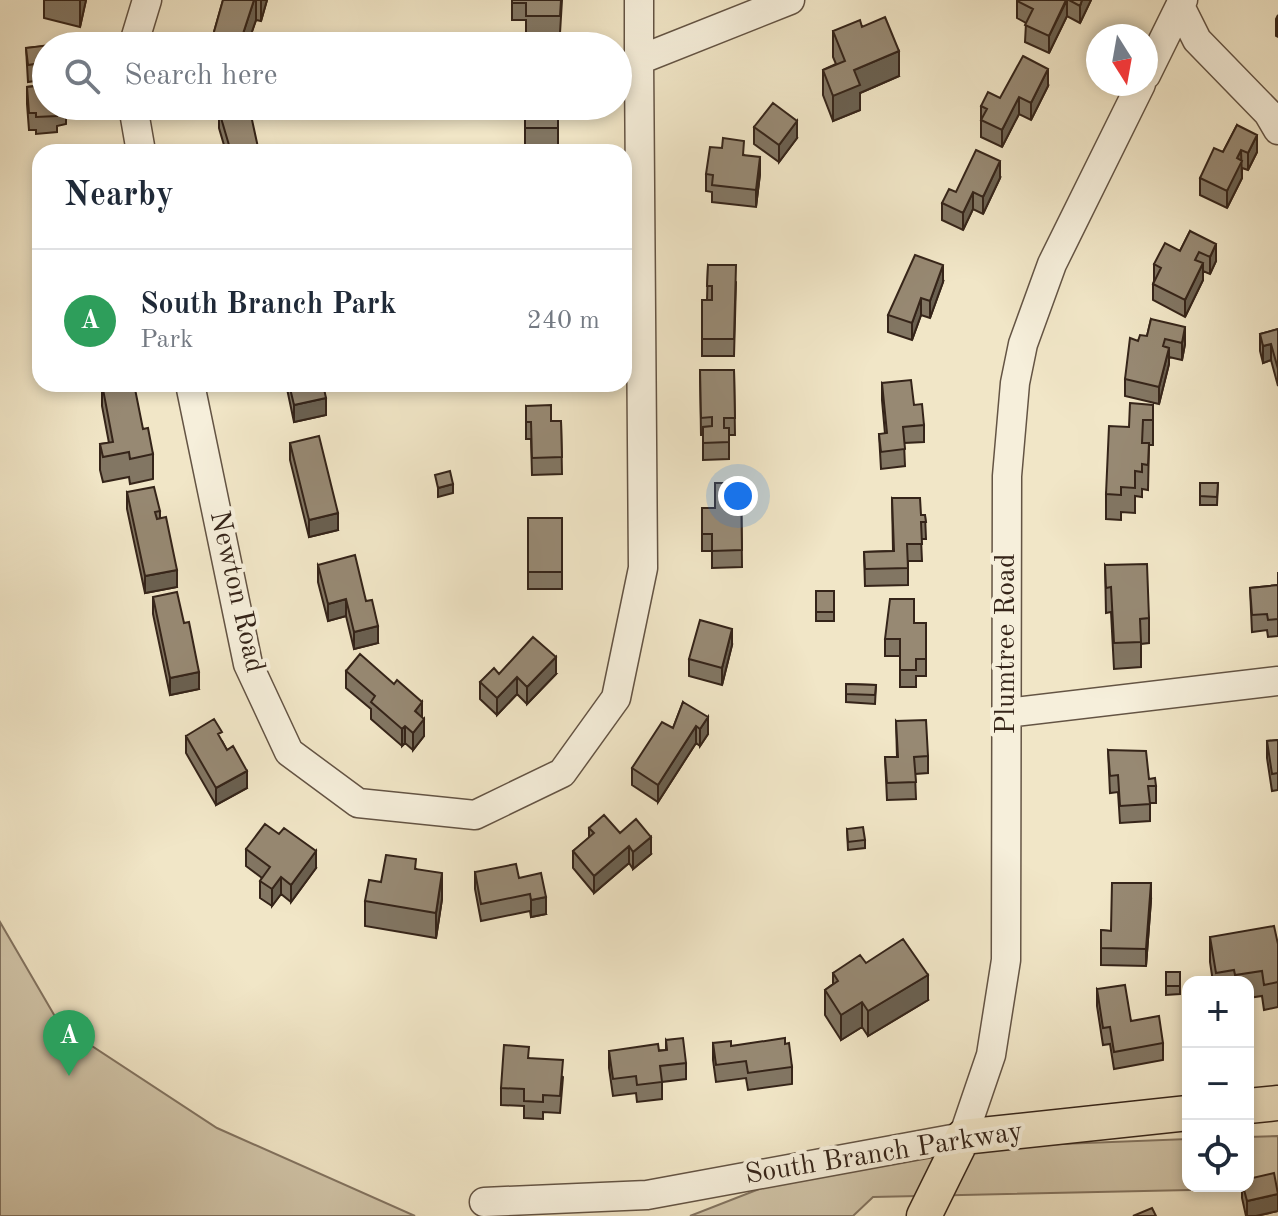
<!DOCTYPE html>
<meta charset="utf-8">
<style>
body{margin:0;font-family:"Old Standard TT",serif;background:#f6f6f7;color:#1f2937}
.controls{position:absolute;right:24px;bottom:24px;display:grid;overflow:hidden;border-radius:16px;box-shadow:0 4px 12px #0003}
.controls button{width:72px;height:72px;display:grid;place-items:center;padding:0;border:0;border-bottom:2px solid #e0e1e3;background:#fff;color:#1f2937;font:40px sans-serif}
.compass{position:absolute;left:1086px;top:24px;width:72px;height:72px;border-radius:50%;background:#fff;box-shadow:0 4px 12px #0003;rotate:169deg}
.you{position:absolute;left:738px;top:496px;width:28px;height:28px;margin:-20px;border:6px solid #fff;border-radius:50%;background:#1a73e8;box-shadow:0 0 0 12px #1a73e833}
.badge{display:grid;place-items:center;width:52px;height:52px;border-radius:50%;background:#8f2418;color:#fff;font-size:26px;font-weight:700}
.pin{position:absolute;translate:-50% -66px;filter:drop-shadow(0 2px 4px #0008)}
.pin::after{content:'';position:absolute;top:42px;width:28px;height:24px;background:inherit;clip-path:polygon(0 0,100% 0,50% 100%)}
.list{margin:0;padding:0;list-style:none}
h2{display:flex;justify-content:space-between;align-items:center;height:104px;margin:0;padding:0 32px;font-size:34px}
h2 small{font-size:26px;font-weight:400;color:#747a83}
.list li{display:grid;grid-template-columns:52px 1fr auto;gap:24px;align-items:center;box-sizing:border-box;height:144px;padding:0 32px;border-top:2px solid #e0e1e3}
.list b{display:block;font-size:30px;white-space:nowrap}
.list p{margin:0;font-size:26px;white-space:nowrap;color:#747a83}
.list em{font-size:26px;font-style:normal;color:#747a83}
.icon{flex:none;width:44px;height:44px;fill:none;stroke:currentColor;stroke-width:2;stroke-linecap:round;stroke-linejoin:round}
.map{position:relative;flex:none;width:1278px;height:1216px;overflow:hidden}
.search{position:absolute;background:#fff;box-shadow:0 4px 12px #0003;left:32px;top:32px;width:600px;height:88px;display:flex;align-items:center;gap:20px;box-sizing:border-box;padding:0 28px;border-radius:44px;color:#747a83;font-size:30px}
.panel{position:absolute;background:#fff;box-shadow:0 4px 12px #0003;left:32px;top:144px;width:600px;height:248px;border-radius:24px}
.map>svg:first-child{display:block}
.green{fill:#d1c5a9;stroke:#837461;stroke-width:2}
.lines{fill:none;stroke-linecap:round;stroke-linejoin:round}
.minor-casing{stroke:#645444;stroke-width:31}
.major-casing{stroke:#352419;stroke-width:37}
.minor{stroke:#f6efdb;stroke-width:28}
.major{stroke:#f1e6c7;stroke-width:34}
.wall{fill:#827663;stroke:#352419;stroke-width:2}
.shaded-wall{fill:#6a6050;stroke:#352419;stroke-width:2}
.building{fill:#978973;stroke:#352419;stroke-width:2}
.labels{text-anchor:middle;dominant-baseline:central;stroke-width:8;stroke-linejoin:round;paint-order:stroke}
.street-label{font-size:28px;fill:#352419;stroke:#f6efdb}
</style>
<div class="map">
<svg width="1278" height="1216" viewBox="0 0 1278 1216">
<rect width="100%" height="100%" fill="#f1e6c7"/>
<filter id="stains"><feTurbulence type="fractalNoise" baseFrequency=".0025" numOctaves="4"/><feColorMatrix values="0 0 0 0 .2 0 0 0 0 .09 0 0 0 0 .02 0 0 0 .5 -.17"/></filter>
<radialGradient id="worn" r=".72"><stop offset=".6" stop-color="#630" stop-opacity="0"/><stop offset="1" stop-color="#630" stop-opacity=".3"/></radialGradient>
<path class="green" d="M0 922 60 1025 217 1128 415 1216H0Z
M1278 1136V1188L873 1197 853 1216H690L854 1152 1188 1139V1186H1248V1137Z"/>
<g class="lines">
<g class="minor-casing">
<path id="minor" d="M1180 6 1197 40 1268 113 1278 130
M133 46 147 0
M639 60V0
M1146 75 1183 0
M133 106 141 152
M190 384 248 664 289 752 358 803 475 815 562 773 616 698 643 568 639 60 790 0
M1007 713 1278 681
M484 1202 647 1195 963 1137 991 1055 1006 960 1007 476 1015 383 1023 344 1052 264 1141 84"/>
</g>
<g class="major-casing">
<path id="major" d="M1248 1106 1278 1103
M924 1216 963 1137 1188 1113"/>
</g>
<use href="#minor" class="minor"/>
<use href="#major" class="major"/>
</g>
<path class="wall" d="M44 0H86L80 27 44 18Z
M223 0H267L261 21 256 20 247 46H210Z
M512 0H562L560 33H526V20H512Z
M1017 0H1091L1080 23 1067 16 1049 53 1025 42 1026 23 1017 18Z
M1278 15V37L1276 36V19Z
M862 27 899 76 860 93V110L833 121 823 95V70L836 64 833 57V31Z
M46 46 66 106V124L57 126V132L36 134V130H29L27 104V87L35 86V81L28 82 26 48Z
M1048 86 1031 120 1019 114 1002 147 981 137V106L1000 98Z
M525 106H558V145H525Z
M219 111 259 152H226L219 128Z
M1237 125 1257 152 1248 170 1242 168V178L1227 208 1200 195V178L1223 152Z
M754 127 797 138 779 162 754 144Z
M744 155 760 174 756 207 712 202V192L706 191V174Z
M1000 178 983 214 973 209 963 230 942 220V203L956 192Z
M1190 231 1216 261 1210 274 1203 271V280L1185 317 1153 300V284L1154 281V264L1180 251Z
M708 265 736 282 734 356H702V300H707Z
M943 282 930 318 921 315 912 340 888 332V315Z
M1151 319 1185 344 1182 360 1169 357V364L1159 404 1125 396V379L1147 336Z
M1278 329V386L1271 360 1263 363 1260 351V334Z
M700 370H734L735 435H729V459L703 460V435H701Z
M882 383 914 405 924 425V442L904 443 905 466 881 469 879 434H885L882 400Z
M102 384 143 429 153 454V479L130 484 129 477 103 482 100 470V444L109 443 102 406Z
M286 384H323L326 415 294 422Z
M1153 405V445H1149L1148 490 1142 489V497L1135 496V513L1121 512V520L1106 519V494L1129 427Z
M526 406 551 421H561L562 474 532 475 531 439H526Z
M290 443 338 530 309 537 290 460Z
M741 483 742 567 712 568V551H702V508H715Z
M1200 483H1218L1217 505H1200Z
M127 492 160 511V519L177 587 145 593 127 509Z
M892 498 921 515H925L926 539H921L922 561H908V585L865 586 864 552 893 551Z
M528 518H562V589H528Z
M318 565 378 643 354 649 346 616 328 621 318 582Z
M1105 565 1149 618V643L1141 644V667L1114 669 1111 612 1106 613Z
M1278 572V636L1268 637 1267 630 1252 632 1250 588 1278 585Z
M816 591H834V621H816Z
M153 597 199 689 170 695 153 614Z
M914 623H926V676H916V687H900V656H885V639Z
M732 645 722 685 689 676V659Z
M346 671 422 718 424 736 413 750 405 743 402 746 371 719V709L346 688Z
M499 674H556L527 704 517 694 497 715 480 699V682Z
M846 684 876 685 875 704 846 702Z
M683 702 708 734 700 746 696 743 658 802 632 785V768L673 728Z
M896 721 928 756V773L915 774 916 799 887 800 885 757H897Z
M186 736 222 741 247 788 216 805 186 753Z
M1278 740V790L1272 791 1267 758V741Z
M1108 750 1149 779 1156 786V803H1150V821L1120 823 1118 792 1110 793Z
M589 828 651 854 633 869 629 863 594 893 573 868V851L589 838Z
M847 829 865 840V848L848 850Z
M246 849 316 868 291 902 281 894 272 906 260 898V881L262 878 246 866Z
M416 869 442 899 436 938 365 926V901L381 882Z
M475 872 519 878 546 914 531 917 530 911 481 921 475 889Z
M1151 900 1146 966 1101 965V930L1111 931Z
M1210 937 1278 944V1007L1264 1010 1262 996 1248 998V982H1213L1210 962Z
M866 963 928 1000 868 1036 862 1027 841 1040 825 1015V990L833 984V973Z
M1166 972H1180V994L1166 995Z
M1097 989 1131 1021 1163 1043V1060L1114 1069 1110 1044 1103 1045 1097 1006Z
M666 1040 686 1063V1079L662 1082V1099L637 1102 636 1093 613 1096 609 1068V1051L666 1050Z
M713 1043 731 1046 785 1044 792 1067V1084L748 1090 746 1078 716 1082 713 1060Z
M529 1058 563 1077 560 1113 543 1112V1119L524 1118V1106L501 1105V1088Z
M1242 1186H1248L1278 1211 1256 1216H1246L1242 1198Z"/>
<path class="shaded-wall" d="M80 0H86L80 27Z
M254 0H256V20L247 46H239Z
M261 0H267L261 21Z
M1067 0V16L1049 53V36Z
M1082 0H1091L1080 23V6Z
M899 51V76L860 93V110L833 121V96L854 70Z
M1048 69V86L1031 120V103Z
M1019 97V114L1002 147V130Z
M797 121V138L779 162V145Z
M1257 135V152L1248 170V153Z
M1241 150 1242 178 1227 208V191L1237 158Z
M760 157V174L756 207V190Z
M1000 161V178L983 214V197Z
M973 192V209L963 230V213Z
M1216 244V261L1210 274V257Z
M1203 263V280L1185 317V300Z
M943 265V282L930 318V301Z
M921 298V315L912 340V323Z
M1185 327V344L1182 360V343Z
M1271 344V360L1263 363V346Z
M1169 348V364L1159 404V387Z
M326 398V415L294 422V405Z
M453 484V493L438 497V488Z
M338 513V530L309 537V520Z
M177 570V587L145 593V576Z
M346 599V616L328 621V604Z
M378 626V643L354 649V632Z
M732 629V645L722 685V668Z
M556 657V674L527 704V687Z
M199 672V689L170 695V678Z
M517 677V694L497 715V698Z
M422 702V719L415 711Z
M708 717V734L700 746V729Z
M424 719V736L413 750V733Z
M405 726V743L402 746V729Z
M696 726V743L658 802V785Z
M247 771V788L216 805V788Z
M651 837V854L633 869V852Z
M629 846V863L594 893V876Z
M316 851V868L291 902V885Z
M442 873V899L436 938V913Z
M281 877V894L272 906V889Z
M1151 883V900L1146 966V949Z
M546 897V914L531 917V900Z
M928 975V1000L868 1036V1011Z
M862 1002V1027L841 1040V1015Z
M1278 1194V1211L1256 1216H1247V1201Z"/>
<path class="building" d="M223 0H254L239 46H210Z
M512 0H561L560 16H526V3H512Z
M1017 0H1066L1049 36 1025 25 1033 9 1017 1Z
M1069 0H1082L1080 6Z
M885 17 899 51 854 70 860 85 833 96 823 70 845 61 833 31 860 20 862 27Z
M66 43V46H46V106H66V108L56 109 57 116 36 117V113H29L27 87 37 86 35 64 28 65 26 48Z
M1023 56 1048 69 1031 103 1019 97 1002 130 981 120 987 109 981 106 988 92 1000 98Z
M773 103 797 121 779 145 754 127Z
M243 106H249L259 152H231L219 111Z
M525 106H558V128H525Z
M1237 125 1257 135 1248 153 1241 150 1237 158 1242 161 1227 191 1200 178 1214 148 1223 152Z
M723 138 744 141 743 155 760 157 756 190 712 185 713 175 706 174 710 147 722 148Z
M976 150 1000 161 983 197 973 192 963 213 942 203 949 189 956 192Z
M1190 231 1216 244 1210 257 1199 252 1195 260 1203 263 1185 300 1153 284 1161 268 1154 264 1165 243 1180 251Z
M915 255 943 265 930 301 921 298 912 323 888 315Z
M708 265H736L734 339H702V300H712V286H707Z
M1151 319 1185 327 1182 343 1165 339 1163 346 1169 348 1159 387 1125 379 1130 338 1138 341 1140 335 1147 336Z
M1278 329V369L1271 344 1263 346 1260 334Z
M700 370H734L735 418H724V428H729V442L703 443V427L712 426V417L701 418Z
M911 380 914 405 922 404 924 425 903 427 905 449 881 452 879 434 887 433 882 383Z
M102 384H134L143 429 148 428 153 454 130 459 129 452 103 457 100 444 113 442Z
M289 384H323L326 398 294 405Z
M1130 403 1153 405V420H1143L1142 443H1149L1148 465 1142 464V472L1135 471V488L1121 487V495L1106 494 1109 426 1129 427Z
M551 405V421H561L562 457 532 458 531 422H526V406Z
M319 436 338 513 309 520 290 443Z
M450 471 453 484 438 488 435 475Z
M715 483H741L742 550 712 551V534H702V508H715Z
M1200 483H1218L1217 497 1200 496Z
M154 487 160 511 155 512 157 519 166 517 177 570 145 576 127 492Z
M892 498H920L921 515H925L926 522H921L922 544H907L908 568 865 569 864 552 894 551Z
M528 518H562V572H528Z
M355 555 366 601 372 600 378 626 354 632 346 599 328 604 318 565Z
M1147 564 1149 618 1140 619 1141 642 1114 643 1111 587 1106 588 1105 565Z
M1278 585V619L1268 620 1267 614 1252 615 1250 588Z
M816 591H834V612H816Z
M177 592 184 623 189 622 199 672 170 678 153 597Z
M890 599H914V623H926V659H916V670H900V639H885Z
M700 620 732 629 722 668 689 659Z
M533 637 556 657 527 687 517 677 497 698 480 682 494 668 499 674Z
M360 654 394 684 397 680 422 702 415 711 424 719 413 733 405 726 402 729 371 702 375 696 346 671Z
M846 684 876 685 875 695 846 694Z
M683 702 708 717 700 729 696 726 658 785 632 768 662 722 673 728Z
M214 719 222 732 218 734 227 750 233 746 247 771 216 788 186 736Z
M926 720 928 756 914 757 916 782 887 783 885 757H898L896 721Z
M1278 740V773L1272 774 1267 741Z
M1108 750 1146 751 1149 779 1155 778 1156 786H1148L1150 804 1120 806 1118 775 1110 776Z
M604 815 620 833 636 819 651 837 633 852 629 846 594 876 573 851 594 833 589 828Z
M265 824 279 834 284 828 316 851 291 885 281 877 272 889 260 881 270 867 246 849Z
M863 827 865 840 848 842 847 829Z
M386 855 416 859 415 869 442 873 436 913 365 901 369 880 381 882Z
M516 864 519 878 541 873 546 897 531 900 530 894 481 904 475 872Z
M1112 883H1151L1146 949 1101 948V930L1111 931Z
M1274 926 1278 944V982L1264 985 1262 971 1235 975 1234 970 1216 973 1210 937Z
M903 939 928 975 868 1011 862 1002 841 1015 825 990 838 981 833 973 860 955 866 963Z
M1166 972H1180V986H1166Z
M1125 985 1131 1021 1159 1016 1163 1043 1114 1052 1110 1027 1103 1028 1097 989Z
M683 1038 686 1063 660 1066 662 1082 637 1085 636 1076 613 1079 609 1051 658 1044 659 1051 667 1050 666 1040Z
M785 1038V1044L789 1043 792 1067 748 1073 746 1061 716 1065 713 1043 731 1041V1046Z
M504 1045 529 1047 528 1058 563 1060 560 1096 543 1095V1102L524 1101V1089L501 1088Z
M1274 1173 1278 1194 1247 1201 1243 1186H1248V1179Z
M1152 1208 1156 1216H1133Z"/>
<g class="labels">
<g class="street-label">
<text transform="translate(236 592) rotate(77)">Newton Road</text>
<text transform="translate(1007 644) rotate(-90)">Plumtree Road</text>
<text transform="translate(884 1154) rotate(-9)">South Branch Parkway</text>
</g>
</g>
<rect width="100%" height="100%" filter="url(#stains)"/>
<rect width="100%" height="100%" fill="url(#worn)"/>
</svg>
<div class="controls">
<button>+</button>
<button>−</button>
<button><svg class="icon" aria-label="locate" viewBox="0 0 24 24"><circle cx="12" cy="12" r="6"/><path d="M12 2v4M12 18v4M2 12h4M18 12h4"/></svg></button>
</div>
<svg class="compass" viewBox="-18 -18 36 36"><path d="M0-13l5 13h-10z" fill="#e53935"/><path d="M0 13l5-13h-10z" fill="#747a83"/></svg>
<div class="you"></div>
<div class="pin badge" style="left:69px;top:1076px;background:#2e9e5b">A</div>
<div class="search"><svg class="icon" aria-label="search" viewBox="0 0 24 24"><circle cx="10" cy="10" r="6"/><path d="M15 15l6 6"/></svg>Search here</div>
<section class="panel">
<h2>Nearby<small></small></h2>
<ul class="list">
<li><span class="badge" style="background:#2e9e5b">A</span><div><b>South Branch Park</b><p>Park</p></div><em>240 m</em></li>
</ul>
</section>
</div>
